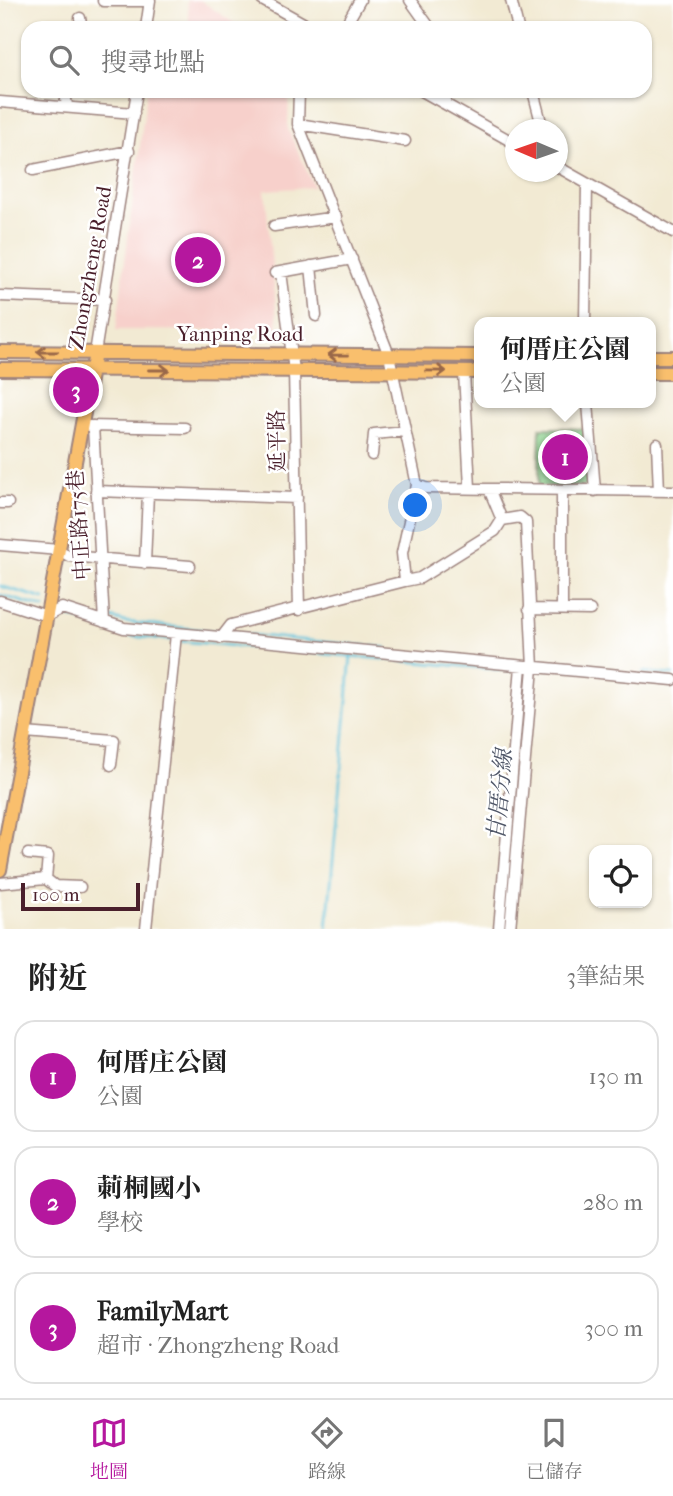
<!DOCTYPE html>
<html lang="zh-TW">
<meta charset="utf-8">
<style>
body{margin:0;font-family:"IM FELL French Canon","Noto Serif TC",serif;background:#f2f2f2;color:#222}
.controls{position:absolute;right:21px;bottom:21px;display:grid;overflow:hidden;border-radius:14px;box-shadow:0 2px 5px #0004}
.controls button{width:63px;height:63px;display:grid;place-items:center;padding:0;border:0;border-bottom:2px solid #e0e0e0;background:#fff;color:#222;font:35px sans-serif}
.compass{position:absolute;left:505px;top:119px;width:63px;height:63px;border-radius:50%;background:#fff;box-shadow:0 2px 5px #0004;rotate:272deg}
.scale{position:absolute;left:21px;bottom:18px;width:119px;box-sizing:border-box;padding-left:7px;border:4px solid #4a1f2b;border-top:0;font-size:19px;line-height:24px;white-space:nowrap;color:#4a1f2b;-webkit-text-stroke:5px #fff;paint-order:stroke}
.you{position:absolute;left:416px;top:506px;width:24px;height:24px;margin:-18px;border:5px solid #fff;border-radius:50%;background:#1a73e8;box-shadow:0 0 0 10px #1a73e833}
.badge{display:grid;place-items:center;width:46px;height:46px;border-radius:50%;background:#b5179e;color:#fff;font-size:23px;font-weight:700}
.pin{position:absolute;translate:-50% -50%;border:4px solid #fff;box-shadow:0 2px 7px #0006}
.popup{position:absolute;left:474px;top:317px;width:182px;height:91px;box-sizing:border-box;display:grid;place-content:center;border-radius:14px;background:#fff;filter:drop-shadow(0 2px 5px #0005);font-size:23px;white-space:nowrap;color:#767676}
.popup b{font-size:26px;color:#222}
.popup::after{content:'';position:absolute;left:50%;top:100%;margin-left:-14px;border:14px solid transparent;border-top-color:#fff}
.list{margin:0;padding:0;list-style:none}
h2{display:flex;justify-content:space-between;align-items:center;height:91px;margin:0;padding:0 28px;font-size:30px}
h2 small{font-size:23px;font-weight:400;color:#767676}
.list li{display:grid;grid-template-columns:46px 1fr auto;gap:21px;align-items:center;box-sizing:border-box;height:112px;margin:0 14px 14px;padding:0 14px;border:2px solid #e0e0e0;border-radius:21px}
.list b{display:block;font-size:26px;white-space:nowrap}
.list p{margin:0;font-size:23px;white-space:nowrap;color:#767676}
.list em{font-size:23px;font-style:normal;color:#767676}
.icon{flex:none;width:38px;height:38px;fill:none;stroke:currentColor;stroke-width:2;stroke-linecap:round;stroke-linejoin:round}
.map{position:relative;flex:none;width:673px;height:929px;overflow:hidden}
.search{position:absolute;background:#fff;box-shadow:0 2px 5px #0004;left:21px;right:21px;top:21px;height:77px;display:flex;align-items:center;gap:18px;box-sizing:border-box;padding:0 24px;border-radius:21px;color:#767676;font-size:26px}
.sheet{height:469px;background:#fff}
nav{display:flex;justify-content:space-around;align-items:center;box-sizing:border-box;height:98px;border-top:2px solid #e0e0e0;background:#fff;font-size:19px;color:#767676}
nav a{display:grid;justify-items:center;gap:4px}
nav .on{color:#b5179e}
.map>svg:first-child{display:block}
.built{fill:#f7d0cb}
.park{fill:url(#park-tufts);stroke:#6c7a5d;stroke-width:2}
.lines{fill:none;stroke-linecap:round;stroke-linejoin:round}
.stream{stroke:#5dc1db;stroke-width:2.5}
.minor-casing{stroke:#9e847f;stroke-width:13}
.major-casing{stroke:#9e847f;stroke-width:16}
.minor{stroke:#fff;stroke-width:10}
.major{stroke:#f9bf6d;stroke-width:12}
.oneway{stroke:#996749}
.labels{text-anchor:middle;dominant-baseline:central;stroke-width:5;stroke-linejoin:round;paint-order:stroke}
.street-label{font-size:21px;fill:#4a1f2b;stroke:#fff}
.water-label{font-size:23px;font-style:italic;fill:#515869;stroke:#fff}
</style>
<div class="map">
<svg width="673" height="929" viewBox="0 0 673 929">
<defs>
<pattern id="park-tufts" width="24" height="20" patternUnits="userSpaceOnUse" patternTransform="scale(1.75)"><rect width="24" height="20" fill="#8fd58f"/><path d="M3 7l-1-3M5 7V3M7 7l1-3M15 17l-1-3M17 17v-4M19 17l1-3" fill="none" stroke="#7db67c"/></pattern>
</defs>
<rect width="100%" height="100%" fill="#fff"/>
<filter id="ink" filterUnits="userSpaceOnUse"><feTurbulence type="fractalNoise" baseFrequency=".0143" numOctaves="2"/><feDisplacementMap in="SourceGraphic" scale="14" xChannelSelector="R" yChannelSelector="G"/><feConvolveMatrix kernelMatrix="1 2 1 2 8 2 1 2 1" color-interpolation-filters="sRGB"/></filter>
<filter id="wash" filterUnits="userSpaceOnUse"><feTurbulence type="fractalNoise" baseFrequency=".00686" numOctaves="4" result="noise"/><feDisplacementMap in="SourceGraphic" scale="28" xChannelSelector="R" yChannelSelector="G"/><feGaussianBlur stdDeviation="1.57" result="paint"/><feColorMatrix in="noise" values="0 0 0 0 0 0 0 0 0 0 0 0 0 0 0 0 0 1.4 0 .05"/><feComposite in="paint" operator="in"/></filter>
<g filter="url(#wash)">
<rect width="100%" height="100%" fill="#f2ead3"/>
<path class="built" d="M187 0H200L241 28H190Z
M147 91H289L288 129 314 187 265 190 278 331 116 330Z"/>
<path class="park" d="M540 428 587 429 592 486H539Z"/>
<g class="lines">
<path class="stream" d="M0 586 44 599
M0 595 44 608
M60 613 128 636 172 640
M107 617 125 622 222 632
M229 633 386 648
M179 641 517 671
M643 672 673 675
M327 929 351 655
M504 929 526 671"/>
</g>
</g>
<g filter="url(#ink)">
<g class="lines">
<g class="minor-casing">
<path id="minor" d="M262 0 312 28
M410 0 430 28
M511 0 518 28
M103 1H150
M80 18 82 28
M146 28 150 0
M344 28 360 0
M65 91 67 107
M299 91 298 124 389 355 417 485 425 488 673 491
M422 91 516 144
M533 91 543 130
M0 102 134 113
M443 103 450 91
M298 124 405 141
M558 167 673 232
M33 170 129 151
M274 226 336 217
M311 266 316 316
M281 272 294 371 299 610
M275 273 352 259
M0 296 105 300
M585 322 587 184
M95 353 137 91
M464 372 470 488
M588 403 595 491
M89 426 185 428
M93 426 104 622
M657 444 659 491
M372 455 374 434 405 431
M417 485 402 553 405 581 420 578 495 531 502 520 489 489
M96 491 297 498
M562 491V609
M0 503H8
M502 520 520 517 526 522 533 668 510 929
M0 545 59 550 69 556 190 566
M145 563 148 493
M0 601 47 616 62 608 124 628 673 680
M529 609 590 610
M221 638 231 625 405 581
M25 733 114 740 111 765
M28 854 48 856 46 879
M0 883 46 879 55 886 80 887
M146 929 176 634
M499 929 521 666"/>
</g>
<g class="major-casing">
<path id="major" d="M0 352 479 356
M651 357H673
M0 369 479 372
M651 373H673
M0 870 95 353"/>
</g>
<use href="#minor" class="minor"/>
<use href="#major" class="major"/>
</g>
<defs><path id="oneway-shaft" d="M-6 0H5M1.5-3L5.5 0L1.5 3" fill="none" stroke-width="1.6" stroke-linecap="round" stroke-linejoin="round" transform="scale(1.75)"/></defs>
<g class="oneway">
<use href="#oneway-shaft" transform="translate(47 352) rotate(-180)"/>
<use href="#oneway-shaft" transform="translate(338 355) rotate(-179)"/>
<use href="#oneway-shaft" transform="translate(159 370)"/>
<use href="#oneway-shaft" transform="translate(436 371) rotate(1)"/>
</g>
</g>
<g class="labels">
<g class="street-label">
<text transform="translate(90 268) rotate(-80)">Zhongzheng Road</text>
<text x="240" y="334">Yanping Road</text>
<text transform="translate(277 441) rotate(-91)">延平路</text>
<text transform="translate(79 525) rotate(-94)">中正路175巷</text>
</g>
<g class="water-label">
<text transform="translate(500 795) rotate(-85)">甘厝分線</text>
</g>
</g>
</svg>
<div class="controls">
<button><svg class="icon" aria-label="locate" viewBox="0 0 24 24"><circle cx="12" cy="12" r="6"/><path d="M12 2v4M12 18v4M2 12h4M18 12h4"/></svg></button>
</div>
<svg class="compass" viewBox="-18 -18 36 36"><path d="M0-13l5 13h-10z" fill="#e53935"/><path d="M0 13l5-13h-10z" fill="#767676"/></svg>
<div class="scale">100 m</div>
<div class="you"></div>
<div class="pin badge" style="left:565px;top:457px">1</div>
<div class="popup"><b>何厝庄公園</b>公園</div>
<div class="pin badge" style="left:198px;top:260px">2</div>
<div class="pin badge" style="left:76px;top:390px">3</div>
<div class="search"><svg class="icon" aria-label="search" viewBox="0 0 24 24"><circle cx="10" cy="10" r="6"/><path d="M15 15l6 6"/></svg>搜尋地點</div>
</div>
<section class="sheet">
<h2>附近<small>3筆結果</small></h2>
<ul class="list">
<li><span class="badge">1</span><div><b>何厝庄公園</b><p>公園</p></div><em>130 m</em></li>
<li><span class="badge">2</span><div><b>莿桐國小</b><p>學校</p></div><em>280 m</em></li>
<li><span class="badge">3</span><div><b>FamilyMart</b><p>超市 · Zhongzheng Road</p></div><em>300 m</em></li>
</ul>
</section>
<nav>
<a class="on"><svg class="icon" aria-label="map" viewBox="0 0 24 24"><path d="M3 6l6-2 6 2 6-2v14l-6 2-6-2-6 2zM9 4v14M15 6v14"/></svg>地圖</a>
<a><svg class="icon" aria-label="directions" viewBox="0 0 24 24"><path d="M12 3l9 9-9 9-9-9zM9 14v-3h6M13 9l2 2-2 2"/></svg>路線</a>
<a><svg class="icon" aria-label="saved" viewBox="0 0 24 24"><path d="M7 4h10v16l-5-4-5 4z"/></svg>已儲存</a>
</nav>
